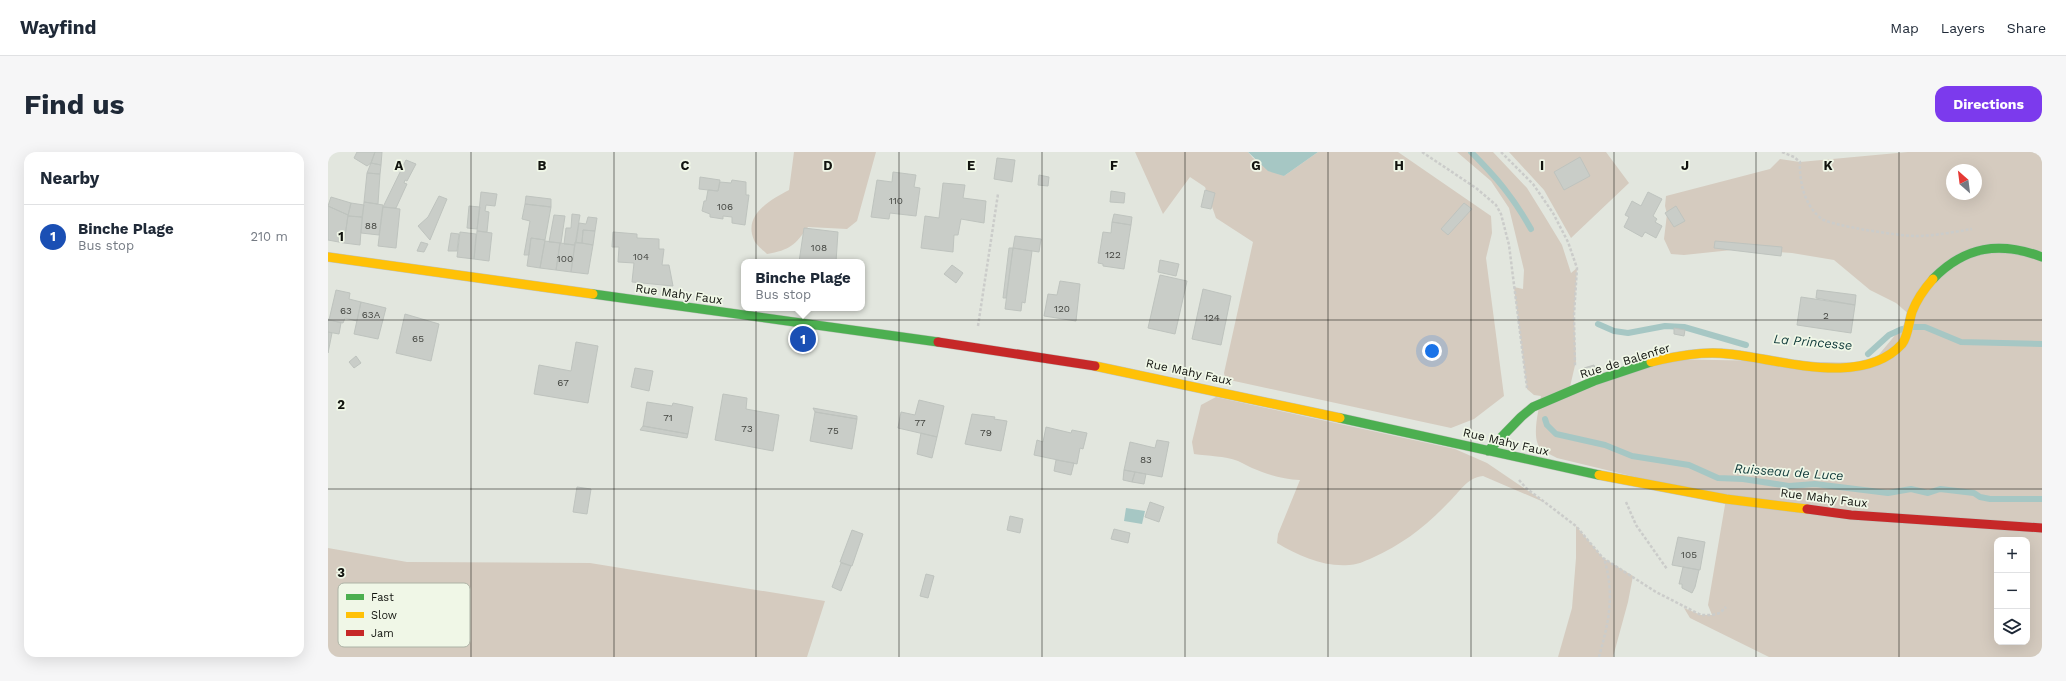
<!DOCTYPE html>
<meta charset="utf-8">
<style>
body{margin:0;font-family:"Work Sans",sans-serif;background:#f6f6f7;color:#1f2937}
.controls{position:absolute;right:12px;bottom:12px;display:grid;overflow:hidden;border-radius:8px;box-shadow:0 4px 16px #0002}
.controls button{width:36px;height:36px;display:grid;place-items:center;padding:0;border:0;border-bottom:1px solid #e0e1e3;background:#fff;color:#1f2937;font:20px sans-serif}
.compass{position:absolute;left:1618px;top:12px;width:36px;height:36px;border-radius:50%;background:#fff;box-shadow:0 4px 16px #0002;rotate:332deg}
.you{position:absolute;left:1104px;top:199px;width:14px;height:14px;margin:-10px;border:3px solid #fff;border-radius:50%;background:#1a73e8;box-shadow:0 0 0 6px #1a73e833}
.badge{display:grid;place-items:center;width:26px;height:26px;border-radius:50%;background:#7c3aed;color:#fff;font-size:13px;font-weight:700}
.pin{position:absolute;translate:-50% -50%;border:2px solid #fff;box-shadow:0 1px 4px #0006}
.popup{position:absolute;left:413px;top:107px;width:124px;height:52px;box-sizing:border-box;display:grid;place-content:center;border-radius:8px;background:#fff;filter:drop-shadow(0 1px 3px #0005);font-size:13px;white-space:nowrap;color:#747a83}
.popup b{font-size:15px;color:#1f2937}
.popup::after{content:'';position:absolute;left:50%;top:100%;margin-left:-8px;border:8px solid transparent;border-top-color:#fff}
.list{margin:0;padding:0;list-style:none}
h2{display:flex;justify-content:space-between;align-items:center;height:52px;margin:0;padding:0 16px;font-size:17px}
h2 small{font-size:13px;font-weight:400;color:#747a83}
.list li{display:grid;grid-template-columns:26px 1fr auto;gap:12px;align-items:center;box-sizing:border-box;height:64px;padding:0 16px;border-top:1px solid #e0e1e3}
.list b{display:block;font-size:15px;white-space:nowrap}
.list p{margin:0;font-size:13px;white-space:nowrap;color:#747a83}
.list em{font-size:13px;font-style:normal;color:#747a83}
.icon{flex:none;width:22px;height:22px;fill:none;stroke:currentColor;stroke-width:2;stroke-linecap:round;stroke-linejoin:round}
.map{position:relative;flex:none;width:1714px;height:505px;overflow:hidden;border-radius:12px}
header{display:flex;align-items:center;gap:24px;box-sizing:border-box;height:56px;padding:0 20px;background:#fff;border-bottom:1px solid #e0e1e3}
header strong{font-size:19px}
nav{display:flex;gap:22px;margin-inline-start:auto;font-size:14px}
.intro{display:flex;align-items:center;justify-content:space-between;box-sizing:border-box;height:96px;padding:0 24px}
h1{margin:0;font-size:28px}
.button{padding:10px 18px;border-radius:12px;background:#7c3aed;color:#fff;font-size:14px;font-weight:700}
main{display:flex;gap:24px;padding:0 24px}
aside{flex:1;background:#fff;border-radius:12px;box-shadow:0 4px 16px #0002}
.map>svg:first-child{display:block}
.green{fill:#d5cbbf;fill-rule:evenodd}
.water{fill:#a6c7c4}
.lines{fill:none;stroke-linecap:round;stroke-linejoin:round}
.stream{stroke:#a6c7c4;stroke-width:6}
.building{fill:#c9cdc8;stroke:#bec3be}
.fast-casing{stroke:#bfc3bc;stroke-width:10}
.slow-casing{stroke:#bfc3bc;stroke-width:10}
.jam-casing{stroke:#bfc3bc;stroke-width:10}
.path{stroke:#cbccca;stroke-width:2.5;stroke-dasharray:3 2;stroke-linecap:butt}
.fast{stroke:#4caf50;stroke-width:9}
.slow{stroke:#ffc107;stroke-width:9}
.jam{stroke:#c62828;stroke-width:9}
.grid{fill:none;stroke:#12140f;stroke-width:1;stroke-opacity:0.55}
.labels{text-anchor:middle;dominant-baseline:central;stroke-width:3.5;stroke-linejoin:round;paint-order:stroke}
.number-label{font-size:10px;fill:#434540}
.street-label{font-size:12px;fill:#12140f;stroke:#f0f7e7}
.water-label{font-size:13px;font-style:italic;fill:#0e3939;stroke:#f0f7e7}
.key{fill:#f0f7e7;stroke:#adb3a6;stroke-width:1}
.key-label{font-size:11px;fill:#12140f}
.grid-label{font-size:13px;text-anchor:middle;font-weight:bold;fill:#12140f;stroke:#f0f7e7;stroke-width:3.5;stroke-linejoin:round;paint-order:stroke}
</style>
<header>
<strong>Wayfind</strong>
<nav><a>Map</a><a>Layers</a><a>Share</a></nav>
</header>
<div class="intro"><h1>Find us</h1><a class="button">Directions</a></div>
<main>
<aside>
<h2>Nearby<small></small></h2>
<ul class="list">
<li><span class="badge" style="background:#1a4fb4">1</span><div><b>Binche Plage</b><p>Bus stop</p></div><em>210 m</em></li>
</ul>
</aside>
<div class="map">
<svg width="1714" height="505" viewBox="0 0 1714 505">
<rect width="100%" height="100%" fill="#e2e6de"/>
<path class="green" d="M466 0H548L529 69 519 77 480 75C467 93 462 98 439 102 435 98 428 93 426 88 415 63 442 48 461 38Z
M807 0H920L925 6 956 24 990 0H1070L1163 64 1164 81 1158 106 1176 244 1146 267 1123 276 897 227 896 221 925 90 888 66 877 35 862 25 835 62Z
M1129 0H1165L1199 36 1217 65 1234 93 1243 121 1249 116 1246 163 1248 209 1241 239 1336 207 1544 211 1583 164 1568 151 1542 138 1506 108 1464 101 1413 97 1356 103 1343 102 1336 87 1339 62 1337 54 1338 44 1442 17 1452 7 1472 10 1580 0H1714V505H1441L1362 466 1356 456 1373 463H1384L1380 453 1398 347 1229 306C1224 303 1218 301 1214 298 1202 288 1211 258 1213 244L1206 243 1199 237 1186 135 1195 137 1196 118 1181 56 1163 29ZM1624 18H1648V42H1624ZM1669 388H1699V490H1669Z
M1181 0H1278L1301 31 1243 86 1216 38Z
M888 245 1127 297 1159 311 1218 351 1155 324C1138 326 1132 340 1120 351 1097 375 1075 392 1044 406 1037 409 1029 413 1021 413 995 415 971 404 949 391L950 382 972 328C955 327 940 323 924 316 919 314 915 311 910 309 896 304 881 304 866 302L864 290 873 253Z
M1248 374 1275 406 1305 424 1300 450 1285 505H1230L1244 456 1248 406Z
M0 396 79 410 262 411 497 449 479 505H0Z"/>
<path class="water" d="M920 0H990L956 24 940 19Z
M798 356 817 359 814 372 796 369Z"/>
<g class="lines">
<path class="stream" d="M1143 0C1169 26 1185 45 1203 77
M1270 172 1286 179 1300 181 1337 174 1356 175 1418 193
M1585 175H1597L1633 190 1714 192
M1540 202 1561 183 1574 177
M1217 267 1219 273 1228 282 1277 293 1304 304 1361 313 1390 326 1415 327 1461 334 1487 332 1560 341 1583 337 1600 341 1612 337 1646 341 1652 345 1662 347H1714"/>
</g>
<path class="building" d="M29 0H47L43 11 39 14 26 6Z
M47 0H54L53 13 43 11Z
M1252 5 1262 24 1236 38 1226 20Z
M669 6 687 8 684 30 666 27Z
M78 8 88 12 79 29 77 28 76 31 79 32 68 56 55 55Z
M43 11 53 13 52 22 39 21Z
M565 20 588 23 586 35 592 36 588 64 562 61 561 67 543 65 549 28 564 30Z
M39 21 52 22 50 52 36 50Z
M711 23 721 25 720 34 710 33Z
M372 25 392 28 390 39 371 37Z
M404 28 418 30V43H421L417 73 404 71V65L395 64V67L382 65V62L374 59 376 49H378L380 38 390 39 392 30 403 31Z
M615 31 637 33 635 46 658 49 656 71 633 67 630 83H626L625 100 593 96 597 64 611 66Z
M877 38 887 41 883 57 873 55Z
M783 39 797 41 796 51 782 50Z
M153 40 169 42 167 54 158 53 157 59 161 60 159 80 149 79Z
M1320 40 1334 47 1325 64 1329 67 1327 70 1334 74 1328 86 1317 80 1314 85 1296 75 1301 65 1297 63 1304 49 1313 54Z
M111 44 119 47 102 88 90 74 100 65Z
M198 44 223 47V55L197 52Z
M3 45 23 51 20 63 0 54Z
M36 50 55 53 51 83 33 81Z
M23 51 36 53 34 65 20 64Z
M1136 51 1144 57 1120 83 1113 77Z
M197 52 223 55 217 88 203 86 201 103H196L202 69 194 67Z
M0 54 20 63 16 91 0 88Z
M141 54 152 55 149 77 139 76Z
M1348 54 1357 69 1346 75 1337 61Z
M55 55 72 57 68 96 50 94Z
M244 62 252 63 247 93 236 92 238 76H243Z
M786 62 804 65 803 73 784 70Z
M226 63 237 64 233 91 221 90Z
M20 64 34 65 32 93 16 91Z
M260 65 269 66 267 79 255 78 254 91H248L251 71 258 72Z
M784 70 803 73 796 117 775 114V112L770 111 775 80 783 81Z
M476 76 510 80 508 110H471Z
M255 78 267 79 265 93 254 91Z
M149 79 164 81 161 109 146 107Z
M132 80 148 82 146 107 129 105Z
M285 80 309 82V86L331 87V97H336L334 113H341L345 134 304 130 306 111 290 110 291 95H284Z
M123 81 131 82 129 99H120Z
M687 84 713 87 711 100 685 96Z
M203 86 217 88 212 116 199 114Z
M217 89 232 91 228 118 212 116Z
M1387 89 1454 95 1453 104 1386 96Z
M93 90 100 92 96 100 89 99Z
M247 90 265 93 260 122 243 120Z
M232 91 247 93 243 120 228 118Z
M681 96H685L678 146H675Z
M685 96 704 99 697 151 694 150 693 159 677 157Z
M832 108 851 112 848 124 830 120Z
M624 113 635 121 628 131 616 122Z
M832 123 859 129 847 182 820 176Z
M732 129 752 132 748 169 716 164 720 142 729 143Z
M875 137 903 144 893 193 864 187Z
M8 138 22 141 21 147 33 150 29 169 17 166 15 171 1 168Z
M1489 138 1528 143 1527 153 1488 146Z
M1473 145 1527 153 1523 181 1469 173Z
M33 150 58 156 50 187 26 182Z
M77 162 111 172 103 209 68 201Z
M0 167 13 171 11 182 0 180Z
M1346 176 1357 178 1356 184 1346 182Z
M0 180 4 181 0 201Z
M248 190 270 194 260 251 206 242 211 213 243 219Z
M28 204 33 211 26 216 21 210Z
M1266 213 1269 221 1253 226V222L1256 221V216Z
M307 216 325 219 321 239 303 235Z
M395 242 419 246 418 257 451 263 445 299 387 288Z
M591 248 616 254 609 285 570 276 573 260 587 263Z
M319 250 344 254 345 251 365 255 360 282 315 274Z
M485 256 529 264V267L487 260Z
M487 260 529 267 524 297 482 289Z
M644 262 667 265 666 267 679 269 673 299 637 292Z
M315 274 360 282 359 286 312 278Z
M718 275 743 281 744 278 759 281 755 297 752 296 749 312 706 303 709 288 715 290Z
M593 281 609 285 604 306 589 302Z
M829 288 841 290 834 325 796 318 802 290 827 296Z
M728 308 746 311 743 323 726 319Z
M796 318 807 320 804 330 795 328Z
M807 320 818 322 816 332 804 330Z
M249 335 263 337 259 362 245 360Z
M822 350 836 355 831 370 817 365Z
M682 364 695 367 692 381 679 378Z
M786 377 802 381 800 391 783 387Z
M524 378 535 382 524 414 512 410Z
M1350 385 1377 390 1372 418 1344 413Z
M513 411 523 414 513 439 504 435Z
M1355 415 1371 418 1367 435 1364 441 1354 436V432H1351Z
M598 422 606 424 600 446 592 444Z"/>
<g class="lines">
<g class="fast-casing">
<path id="fast" d="M1605 127C1637 94 1672 89 1714 105
M265 142 610 190
M1012 266 1271 323
M1160 299 1193 265 1205 255 1266 229 1323 210"/>
</g>
<g class="slow-casing">
<path id="slow" d="M0 105 265 142
M1323 210C1349 204 1374 199 1401 202 1452 207 1534 236 1574 192 1580 185 1581 169 1584 160 1589 147 1596 137 1605 127
M767 214 1012 266
M1271 323 1398 347 1479 357"/>
</g>
<g class="jam-casing">
<path id="jam" d="M610 190 767 214
M1479 357 1523 363 1714 376"/>
</g>
<path class="path" d="M1094 0 1148 36 1168 53 1173 62 1181 93 1199 236
M1173 0 1205 32 1225 61 1240 90 1249 116 1246 163 1247 214
M1454 0 1466 5 1472 10C1471 30 1477 55 1494 67 1505 74 1572 84 1587 84 1606 84 1626 80 1644 77
M650 174 670 42
M1191 328 1198 336 1248 374 1275 406 1328 440 1373 463H1384L1392 461 1398 455
M1298 350 1308 373 1339 417
M1271 505C1281 469 1287 443 1276 406"/>
<use href="#fast" class="fast"/>
<use href="#slow" class="slow"/>
<use href="#jam" class="jam"/>
</g>
<path class="grid" d="M143 0V505M286 0V505M428 0V505M571 0V505M714 0V505M857 0V505M1000 0V505M1143 0V505M1286 0V505M1428 0V505M1571 0V505M0 168H1714M0 337H1714"/>
<g class="labels">
<g class="number-label">
<text x="568" y="48">110</text>
<text x="397" y="54">106</text>
<text x="43" y="73">88</text>
<text x="491" y="95">108</text>
<text x="785" y="102">122</text>
<text x="313" y="104">104</text>
<text x="237" y="106">100</text>
<text x="734" y="156">120</text>
<text x="18" y="158">63</text>
<text x="43" y="162">63A</text>
<text x="1498" y="163">2</text>
<text x="884" y="165">124</text>
<text x="90" y="186">65</text>
<text x="235" y="230">67</text>
<text x="340" y="265">71</text>
<text x="592" y="270">77</text>
<text x="419" y="276">73</text>
<text x="505" y="278">75</text>
<text x="658" y="280">79</text>
<text x="818" y="307">83</text>
<text x="1361" y="402">105</text>
</g>
<g class="street-label">
<text transform="translate(351 142) rotate(8)">Rue Mahy Faux</text>
<text transform="translate(1297 209) rotate(-17)">Rue de Balenfer</text>
<text transform="translate(861 220) rotate(12)">Rue Mahy Faux</text>
<text transform="translate(1178 290) rotate(13)">Rue Mahy Faux</text>
<text transform="translate(1496 346) rotate(7)">Rue Mahy Faux</text>
</g>
<g class="water-label">
<text transform="translate(1485 190) rotate(5)">La Princesse</text>
<text transform="translate(1461 320) rotate(4)">Ruisseau de Luce</text>
</g>
</g>
<rect x="10" y="431" width="132" height="64" rx="6" class="key"/>
<rect x="18" y="442" width="18" height="6" fill="#4caf50"/>
<rect x="18" y="460" width="18" height="6" fill="#ffc107"/>
<rect x="18" y="478" width="18" height="6" fill="#c62828"/>
<g class="key-label">
<text x="43" y="449">Fast</text>
<text x="43" y="467">Slow</text>
<text x="43" y="485">Jam</text>
</g>
<g class="grid-label">
<text x="71" y="18">A</text>
<text x="214" y="18">B</text>
<text x="357" y="18">C</text>
<text x="500" y="18">D</text>
<text x="643" y="18">E</text>
<text x="786" y="18">F</text>
<text x="928" y="18">G</text>
<text x="1071" y="18">H</text>
<text x="1214" y="18">I</text>
<text x="1357" y="18">J</text>
<text x="1500" y="18">K</text>
<text x="13" y="89">1</text>
<text x="13" y="257">2</text>
<text x="13" y="425">3</text>
</g>
</svg>
<div class="controls">
<button>+</button>
<button>−</button>
<button><svg class="icon" aria-label="layers" viewBox="0 0 24 24"><path d="M12 4l9 5-9 5-9-5zM3 14l9 5 9-5"/></svg></button>
</div>
<svg class="compass" viewBox="-18 -18 36 36"><path d="M0-13l5 13h-10z" fill="#e53935"/><path d="M0 13l5-13h-10z" fill="#747a83"/></svg>
<div class="you"></div>
<div class="pin badge" style="left:475px;top:187px;background:#1a4fb4">1</div>
<div class="popup"><b>Binche Plage</b>Bus stop</div>
</div>
</main>
